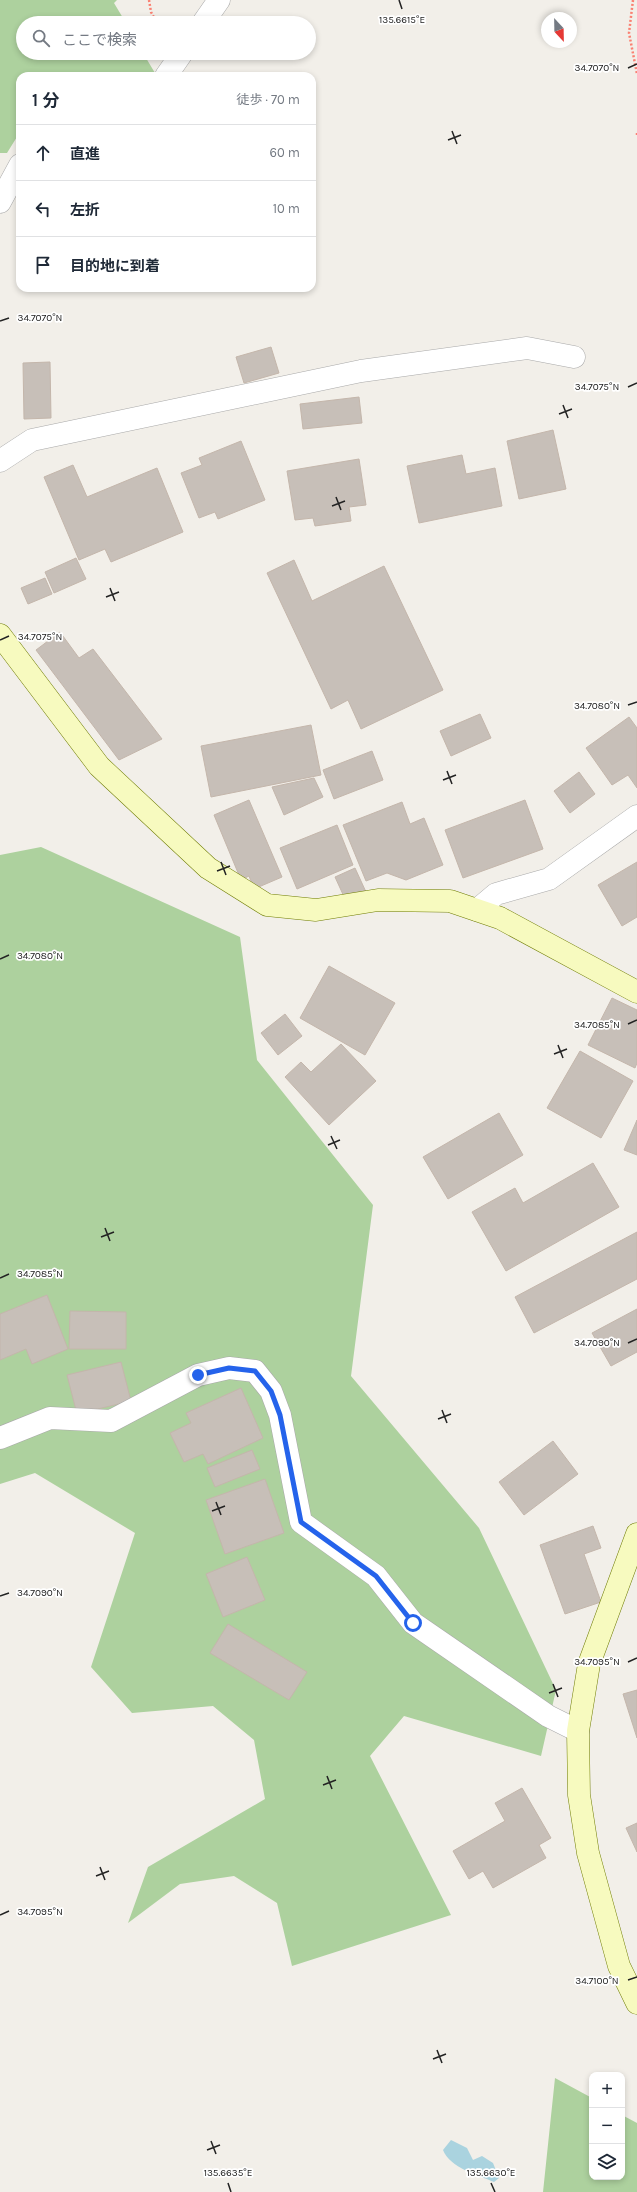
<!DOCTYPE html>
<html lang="ja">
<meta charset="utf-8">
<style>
body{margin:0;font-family:Karla,"Noto Sans JP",sans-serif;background:#f6f6f7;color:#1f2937}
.controls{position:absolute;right:12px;bottom:12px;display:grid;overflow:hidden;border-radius:8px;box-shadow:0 2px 6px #0003}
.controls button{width:36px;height:36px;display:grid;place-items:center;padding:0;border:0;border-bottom:1px solid #e0e1e3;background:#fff;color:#1f2937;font:20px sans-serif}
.compass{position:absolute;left:541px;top:12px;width:36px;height:36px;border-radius:50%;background:#fff;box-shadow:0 2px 6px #0003;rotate:158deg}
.stop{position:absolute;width:12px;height:12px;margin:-9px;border:3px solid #2563eb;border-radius:50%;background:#fff}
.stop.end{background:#2563eb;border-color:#fff;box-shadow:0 1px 4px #0008}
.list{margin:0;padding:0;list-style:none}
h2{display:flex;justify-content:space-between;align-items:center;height:52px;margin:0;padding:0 16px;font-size:17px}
h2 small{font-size:13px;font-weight:400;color:#747a83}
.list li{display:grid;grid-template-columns:26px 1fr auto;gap:12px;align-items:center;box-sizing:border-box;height:56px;padding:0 16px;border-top:1px solid #e0e1e3}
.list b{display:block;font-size:15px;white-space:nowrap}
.list em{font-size:13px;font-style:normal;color:#747a83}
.icon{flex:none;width:22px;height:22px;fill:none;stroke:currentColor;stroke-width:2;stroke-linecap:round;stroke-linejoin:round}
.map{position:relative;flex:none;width:637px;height:2192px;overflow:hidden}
.search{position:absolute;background:#fff;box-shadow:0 2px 6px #0003;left:16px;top:16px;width:300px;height:44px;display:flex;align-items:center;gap:10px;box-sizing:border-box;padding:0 14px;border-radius:22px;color:#747a83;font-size:15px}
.panel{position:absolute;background:#fff;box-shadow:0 2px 6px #0003;left:16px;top:72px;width:300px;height:220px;border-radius:12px}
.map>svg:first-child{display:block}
.forest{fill:#add19e}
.water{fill:#aad3df}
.building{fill:#c7bfb8;stroke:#c4b6ab}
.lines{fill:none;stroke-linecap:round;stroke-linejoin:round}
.street-casing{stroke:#a9a9a9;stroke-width:23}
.secondary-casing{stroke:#707d05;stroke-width:23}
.path{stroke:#fa8072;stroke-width:2.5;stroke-dasharray:2 2;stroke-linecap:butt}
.street{stroke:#fff;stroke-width:22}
.secondary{stroke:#f7fabf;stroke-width:22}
.route{stroke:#2563eb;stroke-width:5}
.ticks{fill:none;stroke:#222;stroke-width:1.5}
.ticks-label{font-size:10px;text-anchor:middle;fill:#222;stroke:#fff;stroke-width:3.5;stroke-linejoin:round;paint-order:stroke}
</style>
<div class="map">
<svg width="637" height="2192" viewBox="0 0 637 2192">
<rect width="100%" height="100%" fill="#f2efe9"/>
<path class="forest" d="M0 0H117L114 3 126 23H23V53H143L155 73 148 76H20V132L7 153H0Z
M41 847 240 937 257 1060 373 1205 351 1376 479 1528 556 1690 541 1756 404 1716 370 1756 451 1915 292 1966 277 1903 234 1876 180 1884 128 1923 148 1867 265 1799 254 1740 213 1706 132 1713 91 1667 135 1533 35 1473 0 1484V855Z
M555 2078 592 2098V2177H622V2115L637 2123V2192H543Z"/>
<path class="water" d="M451 2140 467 2148 473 2160 482 2156 493 2163 499 2178 494 2182C478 2175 450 2168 443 2150Z"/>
<path class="building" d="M271 347 279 373 244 383 236 357Z
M50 362 51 418 24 419 23 363Z
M359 397 362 423 303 429 300 404Z
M553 430 566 489 519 499 507 441Z
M241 441 265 500 218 519 215 512 199 518 181 473 202 465 199 458Z
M462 455 466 474 495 468 502 506 419 523 407 466Z
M359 459 366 505 349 507 351 521 315 526 313 518 295 520 287 471Z
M73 465 87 497 157 468 183 532 111 562 105 549 79 560 44 477Z
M76 558 86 579 54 593 45 572Z
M294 560 312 601 384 566 443 690 361 729 348 700 331 709 267 573Z
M45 578 52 594 28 604 21 588Z
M60 632 79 658 93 649 162 739 119 760 36 650Z
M480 714 491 738 451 756 440 731Z
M629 717 637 728V788L628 775 612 785 586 748Z
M311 725 321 775 211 797 201 746Z
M372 751 383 780 334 799 323 770Z
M579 772 595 794 570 813 554 791Z
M314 778 323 797 284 815 272 787Z
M249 800 282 877 254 889 249 876 241 880 214 815Z
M525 800 543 849 463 878 445 830Z
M402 802 410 824 424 818 443 865 406 880 387 873 366 881 343 825Z
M337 825 353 865 297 889 280 848Z
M637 862V917L622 926 598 885Z
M355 868 366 892 346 901 335 877Z
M329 966 395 1003 365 1055 300 1018Z
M612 998 637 1010V1063L635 1068 588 1045Z
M285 1014 302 1036 278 1055 261 1033Z
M341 1044 376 1081 329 1125 285 1077 301 1062 311 1072Z
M580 1051 633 1081 601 1138 547 1108Z
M499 1113 523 1155 448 1199 423 1157Z
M637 1120V1155L624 1150Z
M593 1163 619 1207 506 1271 472 1212 515 1188 523 1203Z
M637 1232V1279L534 1333 515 1297Z
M47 1295 68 1349 32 1364 26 1349 0 1360V1314Z
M637 1309V1352L611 1366 592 1333Z
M70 1311 126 1312V1349H69Z
M121 1362 131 1401 77 1414 67 1375Z
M241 1388 263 1438 208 1464 203 1454 184 1462 170 1433 191 1423 186 1413Z
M553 1441 578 1474 524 1515 499 1482Z
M252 1450 260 1469 215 1487 207 1468Z
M265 1479 284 1533 225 1554 206 1500Z
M593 1526 601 1548 584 1554 601 1602 565 1614 540 1545Z
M247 1557 265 1600 223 1617 206 1574Z
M228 1624 307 1672 289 1700 210 1653Z
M637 1690V1738L623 1694Z
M522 1788 551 1838 539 1845 546 1858 493 1888 483 1871 469 1879 453 1851 505 1821 495 1803Z
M637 1823V1852L626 1828Z"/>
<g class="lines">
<g class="street-casing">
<path id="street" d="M203 23 219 0
M166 76 182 53
M0 202 20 165
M0 461 32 440 361 371 527 348 574 357
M477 910 496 894 549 879 637 816
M0 1438 50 1418 111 1421 198 1375 229 1368 255 1371 271 1391 280 1415 301 1522 376 1576 413 1623 548 1716 578 1731"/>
</g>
<g class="secondary-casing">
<path id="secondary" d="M0 635 99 766 208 868 267 905 316 910 378 900 450 901 500 918 637 992
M637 1534 589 1664 578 1731 579 1795 588 1853 619 1966 637 2003"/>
</g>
<path class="path" d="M149 0 151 12 157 23
M633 0 629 33 637 74
M637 133V136"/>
<use href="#street" class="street"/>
<use href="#secondary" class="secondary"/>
</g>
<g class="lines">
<path class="route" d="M198 1375 229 1368 255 1371 271 1391 280 1415 301 1522 376 1576 413 1623"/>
</g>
<path class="ticks" d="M399 0 402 9M628 68 637 64M452 131 457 144M448 140 461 135M0 321 9 318M628 387 637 383M563 405 568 418M559 414 572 409M336 497 341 510M332 506 345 501M110 588 115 601M106 597 119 592M0 640 9 636M628 705 637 702M447 771 452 784M443 780 456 775M221 862 226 875M217 871 230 866M0 959 9 955M628 1024 637 1020M558 1045 563 1058M554 1054 567 1049M331 1136 337 1149M328 1145 340 1140M105 1228 110 1241M101 1237 114 1232M0 1278 9 1274M628 1343 637 1339M442 1410 447 1423M438 1419 451 1414M216 1502 221 1515M212 1511 225 1506M0 1596 9 1593M628 1662 637 1658M553 1684 558 1697M549 1693 562 1688M327 1776 332 1789M323 1785 336 1780M100 1867 105 1880M96 1876 109 1871M0 1915 9 1911M628 1980 637 1977M437 2050 442 2063M433 2059 446 2054M211 2141 216 2154M207 2150 220 2145M228 2183 231 2192M491 2183 495 2192"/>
<g class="ticks-label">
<text x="402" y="23">135.6615°E</text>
<text x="597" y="71">34.7070°N</text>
<text x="40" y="321">34.7070°N</text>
<text x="597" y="390">34.7075°N</text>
<text x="40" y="640">34.7075°N</text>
<text x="597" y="709">34.7080°N</text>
<text x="40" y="959">34.7080°N</text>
<text x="597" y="1028">34.7085°N</text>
<text x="40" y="1277">34.7085°N</text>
<text x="597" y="1346">34.7090°N</text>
<text x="40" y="1596">34.7090°N</text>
<text x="597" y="1665">34.7095°N</text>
<text x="40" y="1915">34.7095°N</text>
<text x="597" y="1984">34.7100°N</text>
<text x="228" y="2176">135.6635°E</text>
<text x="491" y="2176">135.6630°E</text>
</g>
</svg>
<div class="controls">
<button>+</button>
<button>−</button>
<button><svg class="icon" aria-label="layers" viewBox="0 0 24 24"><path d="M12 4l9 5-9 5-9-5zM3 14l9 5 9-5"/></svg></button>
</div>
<svg class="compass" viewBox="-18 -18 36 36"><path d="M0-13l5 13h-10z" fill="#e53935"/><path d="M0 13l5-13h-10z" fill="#747a83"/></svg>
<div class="stop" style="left:413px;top:1623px"></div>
<div class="stop end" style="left:198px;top:1375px"></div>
<div class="search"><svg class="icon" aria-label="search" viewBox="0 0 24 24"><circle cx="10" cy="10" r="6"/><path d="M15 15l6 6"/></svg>ここで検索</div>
<section class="panel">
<h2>1 分<small>徒歩 · 70 m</small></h2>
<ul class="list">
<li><svg class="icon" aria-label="ahead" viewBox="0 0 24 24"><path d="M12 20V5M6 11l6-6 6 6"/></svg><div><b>直進</b></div><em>60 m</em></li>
<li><svg class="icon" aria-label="left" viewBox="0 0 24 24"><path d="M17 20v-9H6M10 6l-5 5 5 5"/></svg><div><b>左折</b></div><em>10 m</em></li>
<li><svg class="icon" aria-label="arrive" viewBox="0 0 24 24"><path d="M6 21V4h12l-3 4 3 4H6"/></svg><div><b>目的地に到着</b></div></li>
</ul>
</section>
</div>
